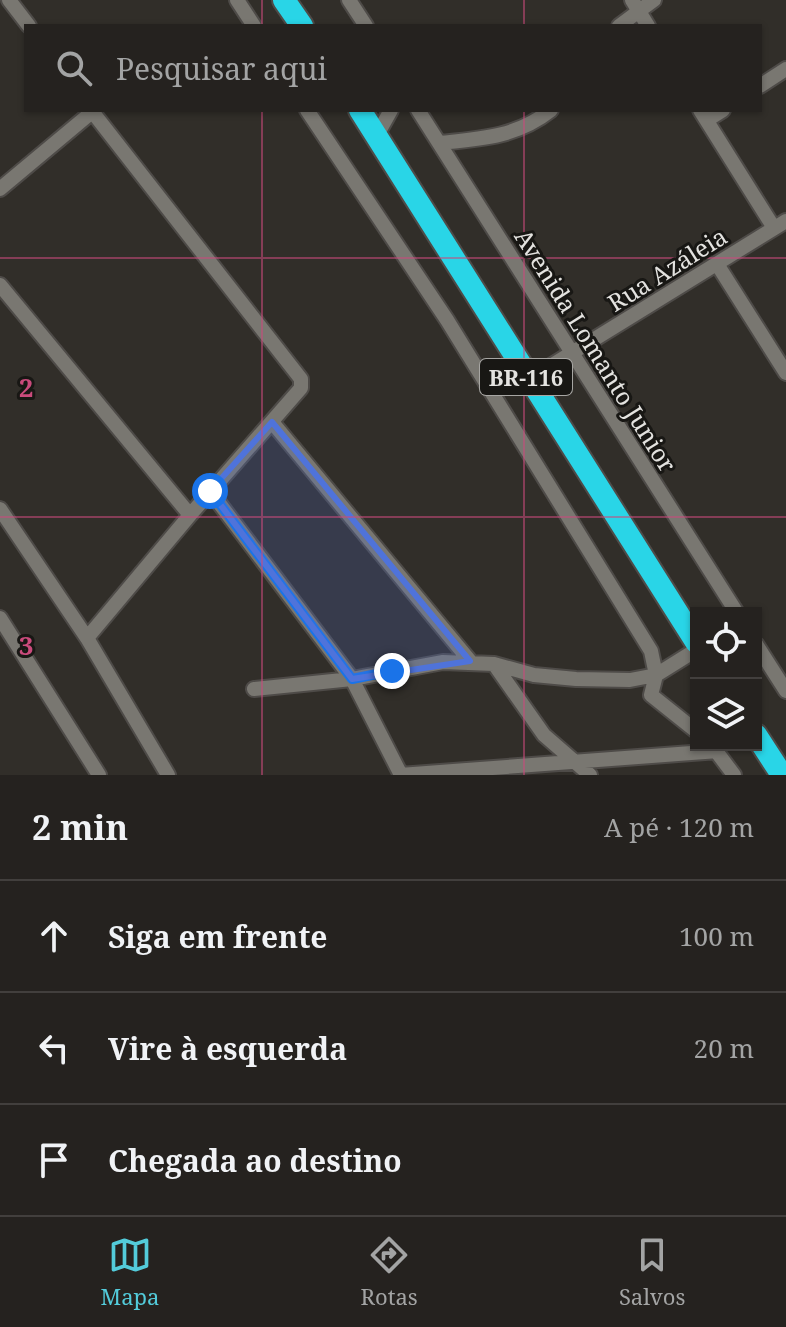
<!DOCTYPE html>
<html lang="pt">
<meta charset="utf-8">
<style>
body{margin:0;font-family:"Noto Serif",serif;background:#312f2c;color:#f1f3f6}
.controls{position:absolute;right:24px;bottom:24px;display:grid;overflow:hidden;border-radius:0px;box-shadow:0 2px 6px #0004}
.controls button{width:72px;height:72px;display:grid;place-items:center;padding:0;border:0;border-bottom:2px solid #423f3d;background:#25221f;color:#f1f3f6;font:40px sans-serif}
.stop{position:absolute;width:24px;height:24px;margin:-18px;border:6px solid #1a73e8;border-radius:50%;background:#fff}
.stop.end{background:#1a73e8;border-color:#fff;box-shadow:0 2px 8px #0008}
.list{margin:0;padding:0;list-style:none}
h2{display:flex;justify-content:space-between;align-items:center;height:104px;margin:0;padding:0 32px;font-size:34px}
h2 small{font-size:26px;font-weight:400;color:#a3a4a4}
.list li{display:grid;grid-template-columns:52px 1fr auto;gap:24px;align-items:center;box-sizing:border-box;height:112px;padding:0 32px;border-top:2px solid #423f3d}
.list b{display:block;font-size:30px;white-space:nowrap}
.list em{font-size:26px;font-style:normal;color:#a3a4a4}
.icon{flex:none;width:44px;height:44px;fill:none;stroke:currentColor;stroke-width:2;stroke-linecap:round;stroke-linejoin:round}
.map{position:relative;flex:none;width:786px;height:775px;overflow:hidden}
.search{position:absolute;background:#25221f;box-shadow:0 2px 6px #0004;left:24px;right:24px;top:24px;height:88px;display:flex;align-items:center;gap:20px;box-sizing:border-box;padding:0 28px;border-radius:0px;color:#a3a4a4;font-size:30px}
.sheet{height:440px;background:#25221f}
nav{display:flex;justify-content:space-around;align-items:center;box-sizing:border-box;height:112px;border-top:2px solid #423f3d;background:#25221f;font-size:22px;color:#a3a4a4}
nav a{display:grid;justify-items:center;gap:4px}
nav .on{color:#53cbda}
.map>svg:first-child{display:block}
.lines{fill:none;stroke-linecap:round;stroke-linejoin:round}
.minor-casing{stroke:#4e4b48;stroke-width:18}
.highway-casing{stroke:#4e4b48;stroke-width:26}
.minor{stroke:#797771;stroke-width:14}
.highway{stroke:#29d5e7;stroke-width:22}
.route{stroke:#1a73e8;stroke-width:10}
.marked{fill:#4f73da;fill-opacity:0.2;stroke:#4f73da;stroke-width:6;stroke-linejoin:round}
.grid{fill:none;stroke:#ca4b7c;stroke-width:2;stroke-opacity:0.55}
.labels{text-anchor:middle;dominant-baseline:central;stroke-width:6;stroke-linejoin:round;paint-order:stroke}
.shield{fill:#181714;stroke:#a7a6a3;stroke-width:2}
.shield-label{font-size:22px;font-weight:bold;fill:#e4e3e0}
.street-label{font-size:24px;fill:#e4e3e0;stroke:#181714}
.grid-label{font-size:26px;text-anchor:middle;font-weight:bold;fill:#ca4b7c;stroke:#181714;stroke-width:6;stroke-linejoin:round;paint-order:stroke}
</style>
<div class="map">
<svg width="786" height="775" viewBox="0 0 786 775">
<rect width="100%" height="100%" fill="#312e29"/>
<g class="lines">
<g class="minor-casing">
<path id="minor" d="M9 0 29 26
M237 0 254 26
M349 0 366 26
M632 0 648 26
M619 26 654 0
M760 86 786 69
M91 110 301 379V388L190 515
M307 110 447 320 651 651 656 675 696 650
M418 110 737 613
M700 110 774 228
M707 120 723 110
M377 135 391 110
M439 143C481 139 517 137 551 110
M0 189 92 112
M717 264 786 373
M0 285 190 515 87 638
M528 380 786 221
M272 422 470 661
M210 491 352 679 401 775
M0 509 87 638 168 775
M0 618 99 775
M756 644 786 691
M494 664 544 735 590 775
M254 689 352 679 443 662 494 664 534 675 576 679 630 680 656 675 651 695 696 731
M713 747 734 775
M400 775 718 751"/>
</g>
<g class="highway-casing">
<path id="highway" d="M284 0 302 26
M360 110 696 642
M756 735 782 775"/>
</g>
<use href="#minor" class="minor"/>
<use href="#highway" class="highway"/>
</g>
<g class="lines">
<path class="route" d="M210 491 352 679 392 671"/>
</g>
<path class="marked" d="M272 422 470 661 352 679 210 491Z"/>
<path class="grid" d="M262 0V26M524 0V26M262 110V775M524 110V775M0 258H786M0 517H786"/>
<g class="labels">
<rect class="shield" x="480" y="359" width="92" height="36" rx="6"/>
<g class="shield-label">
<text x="526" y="377">BR-116</text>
</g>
<g class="street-label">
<text transform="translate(667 269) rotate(-32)">Rua Azáleia</text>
<text transform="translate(596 350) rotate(58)">Avenida Lomanto Junior</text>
</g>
</g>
<g class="grid-label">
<text x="26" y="397">2</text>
<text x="26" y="655">3</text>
</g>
</svg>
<div class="controls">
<button><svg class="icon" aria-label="locate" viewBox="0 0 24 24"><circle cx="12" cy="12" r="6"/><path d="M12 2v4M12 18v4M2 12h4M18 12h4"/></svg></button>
<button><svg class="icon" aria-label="layers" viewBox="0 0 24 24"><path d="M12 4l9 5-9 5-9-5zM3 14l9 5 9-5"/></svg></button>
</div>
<div class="stop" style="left:210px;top:491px"></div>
<div class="stop end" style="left:392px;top:671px"></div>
<div class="search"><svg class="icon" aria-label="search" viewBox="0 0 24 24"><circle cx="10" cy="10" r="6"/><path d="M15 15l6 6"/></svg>Pesquisar aqui</div>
</div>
<section class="sheet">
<h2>2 min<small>A pé · 120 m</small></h2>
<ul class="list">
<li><svg class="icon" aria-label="ahead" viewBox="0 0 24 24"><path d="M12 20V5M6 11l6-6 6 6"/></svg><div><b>Siga em frente</b></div><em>100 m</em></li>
<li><svg class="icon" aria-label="left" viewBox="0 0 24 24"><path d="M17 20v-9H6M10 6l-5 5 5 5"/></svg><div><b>Vire à esquerda</b></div><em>20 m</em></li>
<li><svg class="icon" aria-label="arrive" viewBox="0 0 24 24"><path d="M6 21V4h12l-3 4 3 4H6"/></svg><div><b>Chegada ao destino</b></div></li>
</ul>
</section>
<nav>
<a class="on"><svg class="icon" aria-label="map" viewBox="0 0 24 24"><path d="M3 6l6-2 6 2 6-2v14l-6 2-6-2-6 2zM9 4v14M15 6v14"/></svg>Mapa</a>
<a><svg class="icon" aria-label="directions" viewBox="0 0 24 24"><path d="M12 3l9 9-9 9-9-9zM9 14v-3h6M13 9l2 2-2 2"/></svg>Rotas</a>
<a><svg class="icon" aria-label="saved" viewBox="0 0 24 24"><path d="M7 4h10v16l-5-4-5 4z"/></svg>Salvos</a>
</nav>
